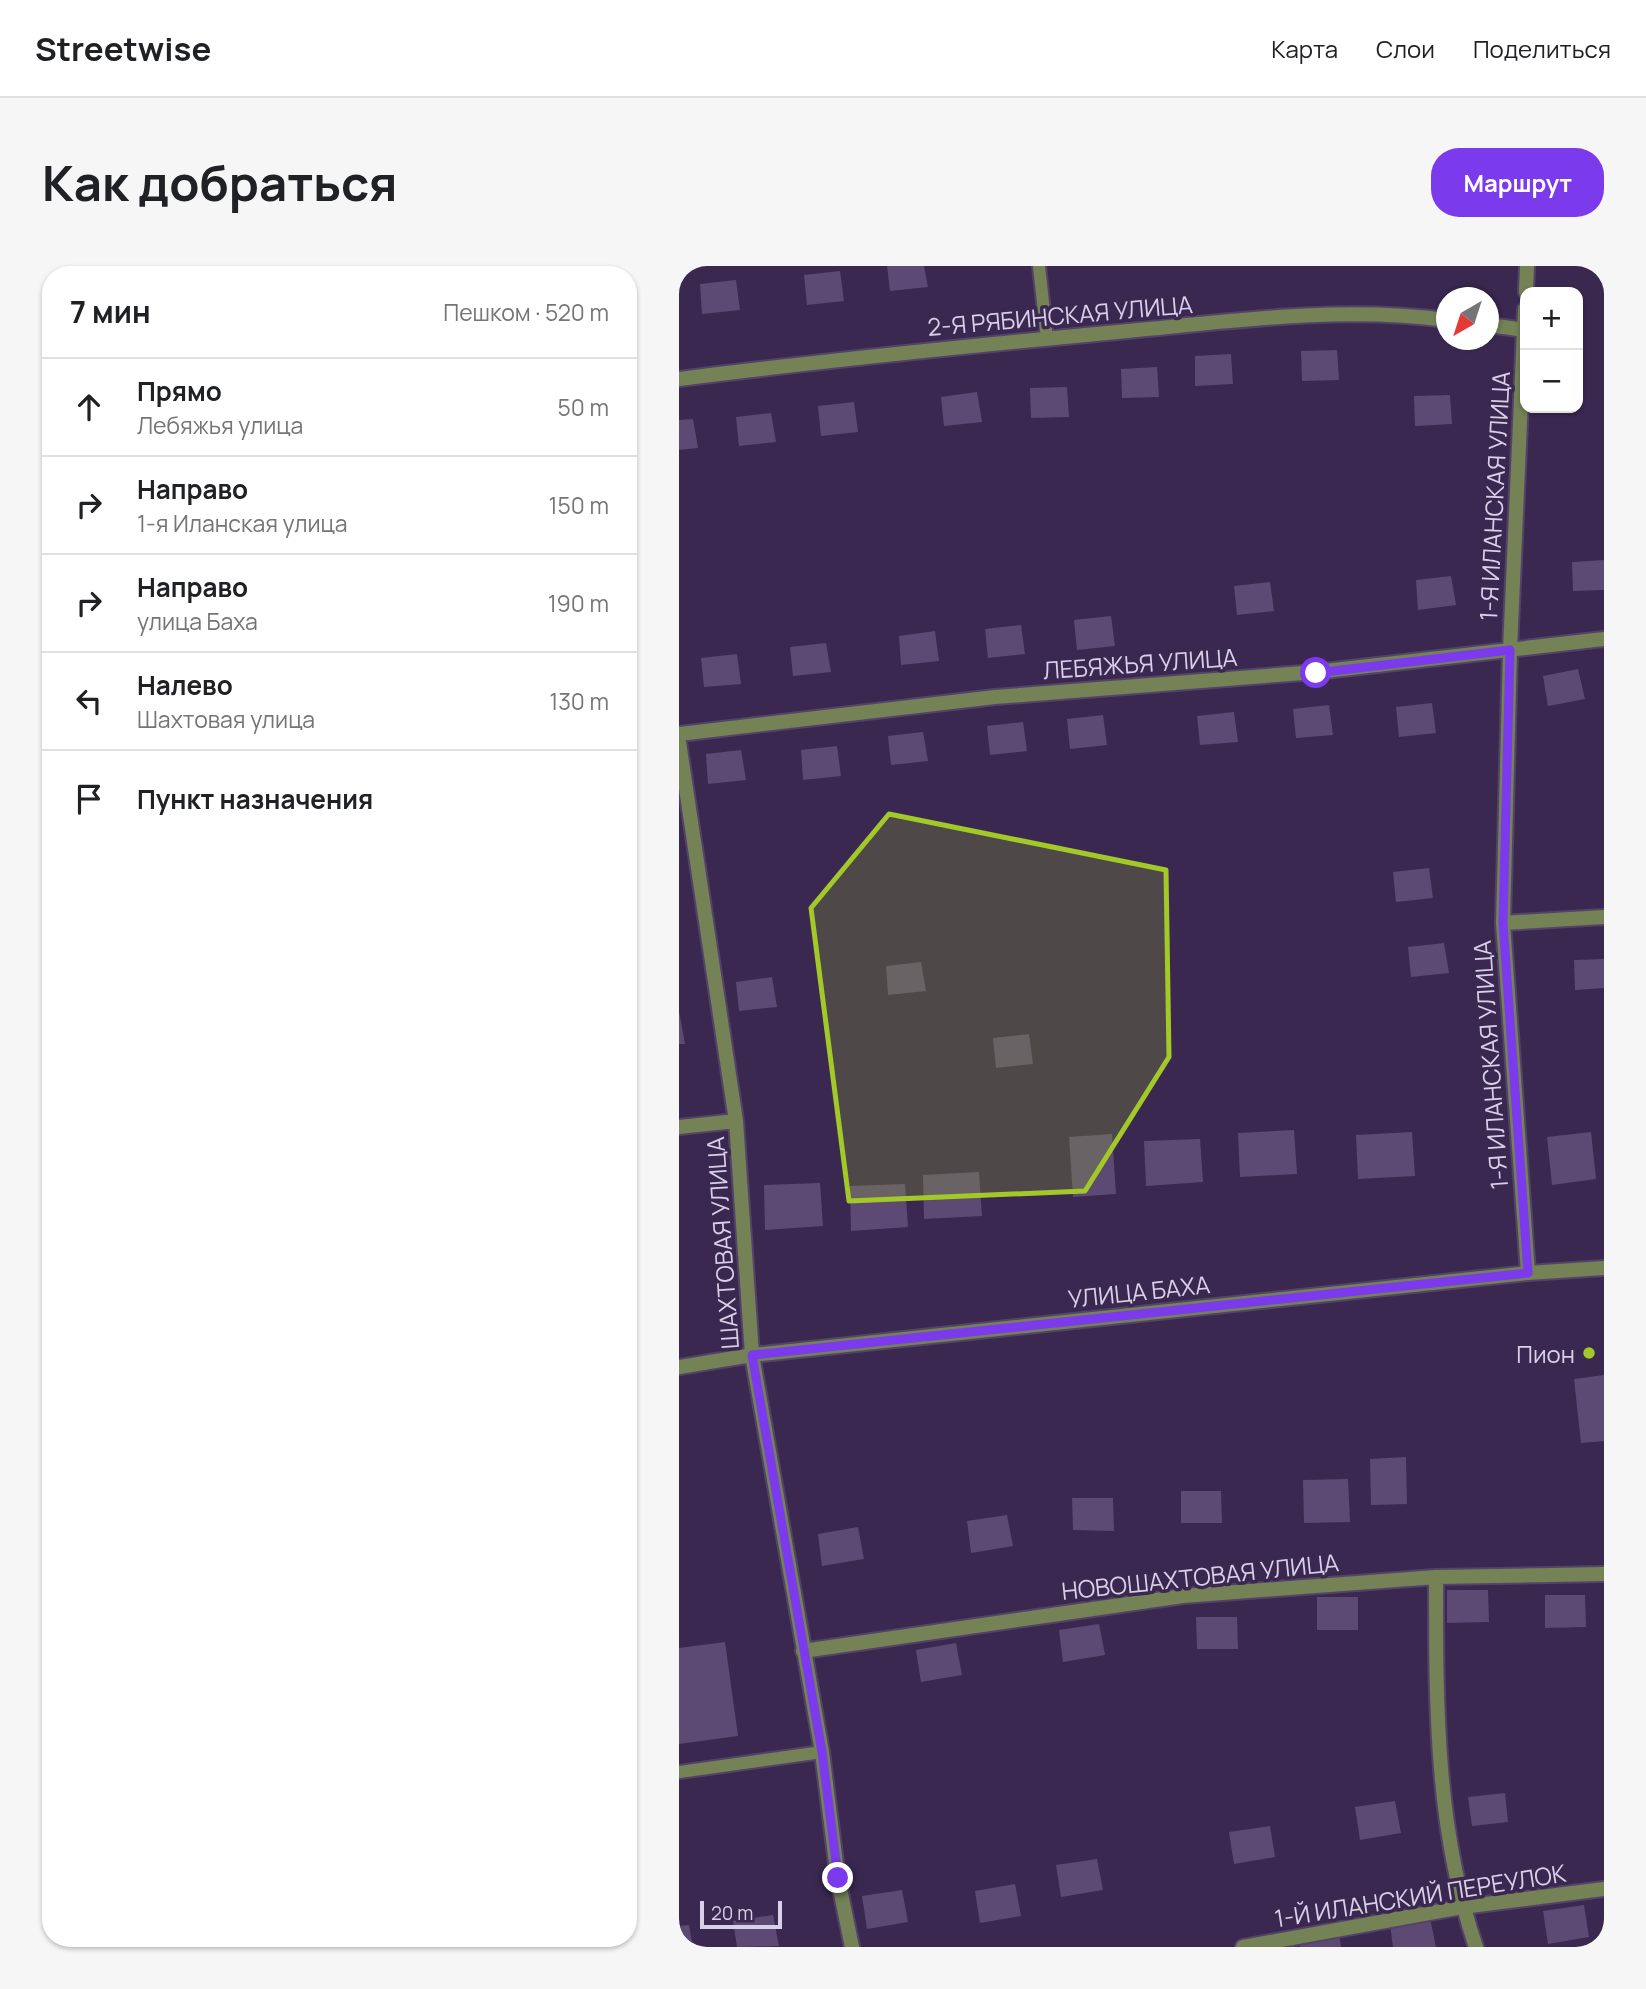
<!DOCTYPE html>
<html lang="ru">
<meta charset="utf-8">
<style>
body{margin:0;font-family:Manrope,sans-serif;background:#f6f6f6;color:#202124}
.controls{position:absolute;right:21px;top:21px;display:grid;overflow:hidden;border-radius:14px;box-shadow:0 2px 5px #0004}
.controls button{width:63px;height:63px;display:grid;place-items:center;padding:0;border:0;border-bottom:2px solid #e0e0e0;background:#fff;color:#202124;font:35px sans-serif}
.compass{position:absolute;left:757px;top:21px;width:63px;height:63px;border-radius:50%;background:#fff;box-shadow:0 2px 5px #0004;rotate:219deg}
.scale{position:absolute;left:21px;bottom:18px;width:82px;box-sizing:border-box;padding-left:7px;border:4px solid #d9cfe8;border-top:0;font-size:19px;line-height:24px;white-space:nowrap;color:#d9cfe8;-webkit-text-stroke:5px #3a2850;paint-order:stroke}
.stop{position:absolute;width:21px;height:21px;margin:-16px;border:5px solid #7c3aed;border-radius:50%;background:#fff}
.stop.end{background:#7c3aed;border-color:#fff;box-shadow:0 2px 7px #0008}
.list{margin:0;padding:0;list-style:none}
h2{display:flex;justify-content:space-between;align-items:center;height:91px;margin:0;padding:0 28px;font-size:30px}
h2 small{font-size:23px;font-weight:400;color:#757577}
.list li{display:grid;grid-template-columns:46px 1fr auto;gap:21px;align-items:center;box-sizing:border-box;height:98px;padding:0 28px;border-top:2px solid #e0e0e0}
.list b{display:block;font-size:26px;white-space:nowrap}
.list p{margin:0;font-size:23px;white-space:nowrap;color:#757577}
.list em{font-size:23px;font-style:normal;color:#757577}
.icon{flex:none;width:38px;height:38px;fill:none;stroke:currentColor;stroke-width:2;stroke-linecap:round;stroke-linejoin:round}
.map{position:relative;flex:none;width:925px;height:1681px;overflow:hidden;border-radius:28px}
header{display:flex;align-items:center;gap:42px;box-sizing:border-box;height:98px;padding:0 35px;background:#fff;border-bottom:2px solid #e0e0e0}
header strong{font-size:33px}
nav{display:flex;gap:38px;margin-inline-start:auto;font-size:24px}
.intro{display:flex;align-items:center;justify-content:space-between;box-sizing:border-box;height:168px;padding:0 42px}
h1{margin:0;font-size:49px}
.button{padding:18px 32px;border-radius:28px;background:#7c3aed;color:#fff;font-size:24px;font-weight:700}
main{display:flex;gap:42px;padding:0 42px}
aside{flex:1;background:#fff;border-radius:28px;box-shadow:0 2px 5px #0004}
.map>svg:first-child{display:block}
.building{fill:#5c4a75}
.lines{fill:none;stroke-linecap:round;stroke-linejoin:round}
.service-casing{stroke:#534368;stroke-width:16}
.minor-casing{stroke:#534368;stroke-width:18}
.service{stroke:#748256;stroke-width:12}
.minor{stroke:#748256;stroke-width:14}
.route{stroke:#7c3aed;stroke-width:9}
.marked{fill:#a2c928;fill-opacity:0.2;stroke:#a2c928;stroke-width:5;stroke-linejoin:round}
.poi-dot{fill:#a2c928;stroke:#3a2850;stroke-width:2.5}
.labels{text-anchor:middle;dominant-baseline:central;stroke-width:7;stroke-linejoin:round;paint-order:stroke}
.street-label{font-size:24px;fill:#d9cfe8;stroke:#3a2850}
.poi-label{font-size:24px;fill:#d9cfe8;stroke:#3a2850;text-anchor:end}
</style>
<header>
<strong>Streetwise</strong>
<nav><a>Карта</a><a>Слои</a><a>Поделиться</a></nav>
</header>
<div class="intro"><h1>Как добраться</h1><a class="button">Маршрут</a></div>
<main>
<aside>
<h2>7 мин<small>Пешком · 520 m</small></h2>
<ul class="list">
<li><svg class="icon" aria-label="ahead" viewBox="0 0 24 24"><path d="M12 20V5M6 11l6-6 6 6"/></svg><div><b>Прямо</b><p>Лебяжья улица</p></div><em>50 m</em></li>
<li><svg class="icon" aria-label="right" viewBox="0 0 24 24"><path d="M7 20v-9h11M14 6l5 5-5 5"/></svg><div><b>Направо</b><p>1-я Иланская улица</p></div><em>150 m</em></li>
<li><svg class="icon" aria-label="right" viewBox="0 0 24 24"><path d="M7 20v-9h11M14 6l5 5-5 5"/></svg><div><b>Направо</b><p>улица Баха</p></div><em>190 m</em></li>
<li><svg class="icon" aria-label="left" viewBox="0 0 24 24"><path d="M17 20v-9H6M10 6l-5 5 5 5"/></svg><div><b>Налево</b><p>Шахтовая улица</p></div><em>130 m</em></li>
<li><svg class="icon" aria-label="arrive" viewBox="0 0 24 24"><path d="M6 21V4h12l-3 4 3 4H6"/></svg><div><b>Пункт назначения</b></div></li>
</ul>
</aside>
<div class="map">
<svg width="925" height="1681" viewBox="0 0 925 1681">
<rect width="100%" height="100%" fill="#3a2850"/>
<path class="building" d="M208 0H245L249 21 211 25Z
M161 5 165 35 128 39 125 9Z
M57 14 61 44 23 48 21 18Z
M658 84 660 114 623 115 622 85Z
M552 88 554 118 516 120V90Z
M478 101 480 131 443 132 442 103Z
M388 121 390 151 352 152 351 122Z
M298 126 303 156 265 160 262 131Z
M771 129 773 158 736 160 735 130Z
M175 136 179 166 142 170 139 140Z
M92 147 97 176 60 180 57 151Z
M14 153 19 182 0 184V154Z
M925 294V324L894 325 893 296Z
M772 310 777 339 739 344 737 314Z
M591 316 595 345 558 349 555 320Z
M432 350 436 380 398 384 395 354Z
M342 359 346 388 309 392 306 363Z
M256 365 260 395 222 399 220 370Z
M147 377 152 406 114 410 111 381Z
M58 388 62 418 25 421 22 392Z
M899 403 906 433 869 440 864 410Z
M753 437 757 467 720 471 717 441Z
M650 439 654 469 617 472 614 443Z
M555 446 559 476 521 479 518 450Z
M424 449 428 479 391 483 388 453Z
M344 456 348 485 311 489 308 460Z
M244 466 249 495 212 499 209 470Z
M158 480 162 510 124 514 122 484Z
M62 484 67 514 29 518 27 488Z
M750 602 754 632 717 636 714 606Z
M765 677 770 707 732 711 729 681Z
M925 693V722L896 724 895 694Z
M242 696 247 725 209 729 207 700Z
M93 711 98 741 60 745 57 716Z
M0 745 6 778H0Z
M350 768 354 798 317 802 314 772Z
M615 864 618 908 561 911 559 867Z
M733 866 736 910 679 913 677 869Z
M912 866 917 913 873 919 868 871Z
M433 868 437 928 394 931 390 871Z
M521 873 524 916 467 920 465 875Z
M300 906 303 950 245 953 244 909Z
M141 917 144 960 86 964 85 919Z
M226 918 229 961 172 965 171 920Z
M925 1109V1175L902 1177 895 1113Z
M727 1191 728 1238 692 1239 691 1193Z
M669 1213 671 1256 625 1257 624 1214Z
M502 1225H542L543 1257H502Z
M393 1232H434L435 1265 394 1264Z
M328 1249 334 1280 292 1287 288 1255Z
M179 1261 185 1293 143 1300 139 1268Z
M768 1324H809L810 1356 768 1357Z
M866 1329H906L907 1361 866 1362Z
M638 1331H679V1364H638Z
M517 1351H558L559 1383H518Z
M420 1358 426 1389 384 1396 380 1364Z
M46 1376 59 1470 0 1478V1382Z
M277 1377 283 1409 242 1416 237 1384Z
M826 1527 829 1556 793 1560 789 1531Z
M716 1535 722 1567 681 1574 676 1541Z
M591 1560 596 1591 555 1598 550 1566Z
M418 1593 424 1624 382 1631 377 1599Z
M336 1618 342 1650 301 1657 296 1625Z
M223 1624 229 1656 188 1663 183 1630Z
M905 1639 910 1671 869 1678 864 1645Z
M94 1649 100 1680 58 1681 54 1655Z
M751 1652 757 1681H714L711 1658Z
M10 1659 14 1681H0V1660Z
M660 1669 662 1681H621L620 1675Z"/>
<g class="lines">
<g class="service-casing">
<path id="service" d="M360 0 368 73
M0 1506 143 1486"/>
</g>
<g class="minor-casing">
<path id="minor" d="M847 26 848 0
M846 43 831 384 824 657 849 1007
M810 59 846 64
M0 113C150 94 299 79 449 65 554 55 662 40 768 54
M0 468 316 431 637 406 925 373
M0 476 57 855 73 1089 143 1486 159 1613 173 1681
M824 657 925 651
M0 861 57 855
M0 1101 73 1089 849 1007 925 1002
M757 1311C757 1435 756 1562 797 1681
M124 1385 504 1330 757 1311 925 1308
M564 1681 783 1641 925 1623"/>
</g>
<use href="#service" class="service"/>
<use href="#minor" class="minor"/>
</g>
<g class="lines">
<path class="route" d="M159 1612 143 1486 73 1089 849 1007 824 657 831 384 637 407"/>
</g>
<path class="marked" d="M210 548 487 604 490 791 406 925 170 935 132 642Z"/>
<circle class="poi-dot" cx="910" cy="1087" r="7"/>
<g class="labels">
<g class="street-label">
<text transform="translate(381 49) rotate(-5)">2-Я РЯБИНСКАЯ УЛИЦА</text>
<text transform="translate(815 230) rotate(-87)">1-Я ИЛАНСКАЯ УЛИЦА</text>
<text transform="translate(461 397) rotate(-4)">ЛЕБЯЖЬЯ УЛИЦА</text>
<text transform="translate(811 799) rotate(-94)">1-Я ИЛАНСКАЯ УЛИЦА</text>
<text transform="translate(43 977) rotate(-94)">ШАХТОВАЯ УЛИЦА</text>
<text transform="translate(460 1025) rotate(-6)">УЛИЦА БАХА</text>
<text transform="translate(521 1310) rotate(-6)">НОВОШАХТОВАЯ УЛИЦА</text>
<text transform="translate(741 1629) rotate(-9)">1-Й ИЛАНСКИЙ ПЕРЕУЛОК</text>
</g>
<g class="poi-label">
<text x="896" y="1087">Пион</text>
</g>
</g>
</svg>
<div class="controls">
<button>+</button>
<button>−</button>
</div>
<svg class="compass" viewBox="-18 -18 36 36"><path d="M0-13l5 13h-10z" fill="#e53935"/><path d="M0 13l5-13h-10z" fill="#757577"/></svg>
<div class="scale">20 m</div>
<div class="stop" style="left:637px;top:407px"></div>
<div class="stop end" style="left:159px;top:1612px"></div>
</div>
</main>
